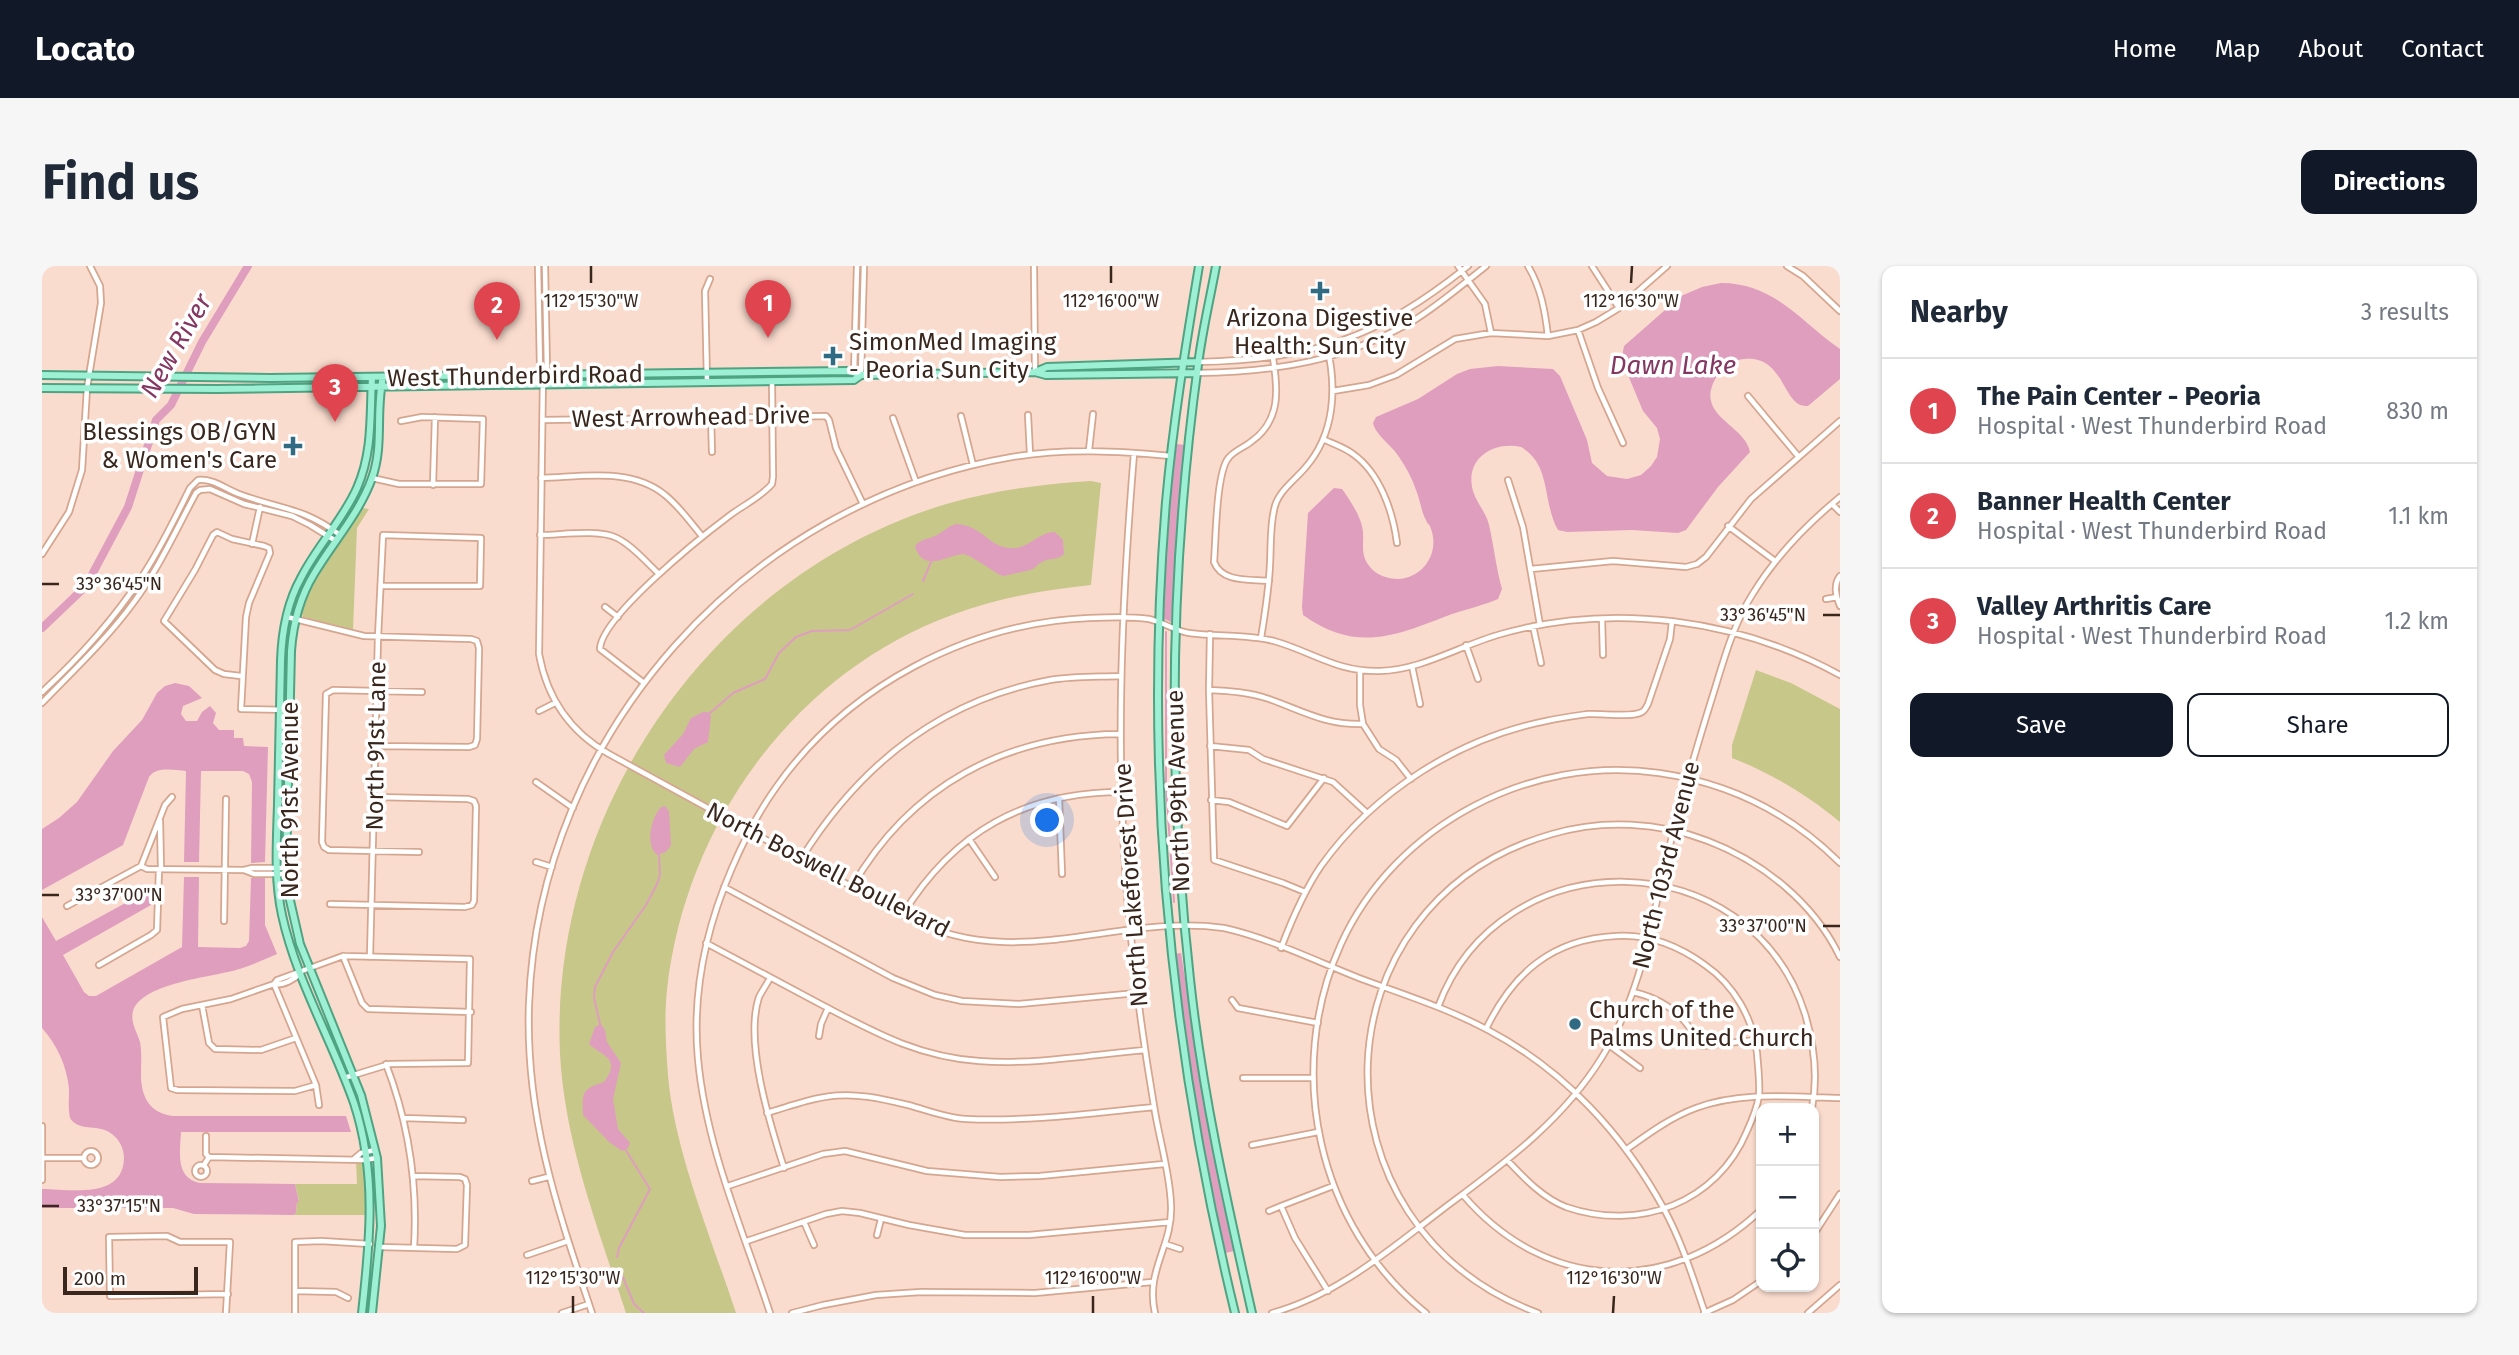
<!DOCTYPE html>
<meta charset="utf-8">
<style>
body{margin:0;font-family:"Fira Sans",sans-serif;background:#f6f6f7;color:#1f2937}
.controls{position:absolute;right:21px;bottom:21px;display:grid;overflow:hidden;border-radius:14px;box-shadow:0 2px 5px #0004}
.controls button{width:63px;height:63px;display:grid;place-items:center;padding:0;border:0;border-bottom:2px solid #e0e1e3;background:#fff;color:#1f2937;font:35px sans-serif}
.scale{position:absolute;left:21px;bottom:18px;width:135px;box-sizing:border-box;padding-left:7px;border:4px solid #39271e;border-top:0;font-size:19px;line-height:24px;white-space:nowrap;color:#39271e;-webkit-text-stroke:5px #fff;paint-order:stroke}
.you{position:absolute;left:1006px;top:555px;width:24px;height:24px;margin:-18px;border:5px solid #fff;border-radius:50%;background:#1a73e8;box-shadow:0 0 0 10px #1a73e833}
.badge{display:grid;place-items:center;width:46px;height:46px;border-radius:50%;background:#111827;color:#fff;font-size:23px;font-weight:700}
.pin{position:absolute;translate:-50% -58px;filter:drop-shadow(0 2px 4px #0008)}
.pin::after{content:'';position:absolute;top:37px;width:24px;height:21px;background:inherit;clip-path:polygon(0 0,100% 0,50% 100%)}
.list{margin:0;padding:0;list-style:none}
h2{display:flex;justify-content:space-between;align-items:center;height:91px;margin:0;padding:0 28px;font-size:30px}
h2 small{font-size:23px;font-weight:400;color:#747a83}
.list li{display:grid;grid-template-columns:46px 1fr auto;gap:21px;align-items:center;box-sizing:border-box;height:105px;padding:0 28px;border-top:2px solid #e0e1e3}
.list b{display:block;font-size:26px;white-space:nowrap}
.list p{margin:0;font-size:23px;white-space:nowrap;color:#747a83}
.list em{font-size:23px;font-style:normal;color:#747a83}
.actions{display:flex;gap:14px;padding:21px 28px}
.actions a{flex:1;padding:16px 0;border:2px solid #111827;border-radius:14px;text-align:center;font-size:24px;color:#111827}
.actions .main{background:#111827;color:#fff}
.icon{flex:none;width:38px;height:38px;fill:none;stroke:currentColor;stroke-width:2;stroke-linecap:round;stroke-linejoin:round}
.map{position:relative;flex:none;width:1798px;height:1047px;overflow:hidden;border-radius:14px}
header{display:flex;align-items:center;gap:42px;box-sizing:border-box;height:98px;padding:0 35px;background:#111827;color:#fff}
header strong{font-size:33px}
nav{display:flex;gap:38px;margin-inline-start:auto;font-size:24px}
.intro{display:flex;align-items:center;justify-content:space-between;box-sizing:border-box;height:168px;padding:0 42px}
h1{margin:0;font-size:49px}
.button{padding:18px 32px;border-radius:14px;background:#111827;color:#fff;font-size:24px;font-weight:700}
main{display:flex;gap:42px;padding:0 42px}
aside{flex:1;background:#fff;border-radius:14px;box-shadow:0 2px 5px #0004}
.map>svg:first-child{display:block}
.green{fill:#c7c78a}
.water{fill:#df9ebe}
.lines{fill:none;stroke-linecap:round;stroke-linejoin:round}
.stream{stroke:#df9ebe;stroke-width:2}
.river{stroke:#df9ebe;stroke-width:8}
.minor-casing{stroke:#d5a68f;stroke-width:8}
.major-casing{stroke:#4fa382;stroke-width:10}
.minor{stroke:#fff;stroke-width:4.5}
.major{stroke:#9df0d4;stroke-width:6}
.ticks{fill:none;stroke:#39271e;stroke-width:2.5}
.poi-dot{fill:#306b83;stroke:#fff;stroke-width:2.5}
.labels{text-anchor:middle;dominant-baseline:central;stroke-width:7;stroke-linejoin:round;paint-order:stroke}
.poi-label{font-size:24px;fill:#39271e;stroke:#fff;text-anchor:start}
.street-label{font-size:24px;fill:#39271e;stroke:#fff}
.water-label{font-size:26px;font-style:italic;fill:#843762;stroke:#fff}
.ticks-label{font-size:18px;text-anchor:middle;fill:#39271e;stroke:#fff;stroke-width:7;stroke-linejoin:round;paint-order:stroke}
</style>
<header>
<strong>Locato</strong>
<nav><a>Home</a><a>Map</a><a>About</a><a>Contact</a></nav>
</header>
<div class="intro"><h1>Find us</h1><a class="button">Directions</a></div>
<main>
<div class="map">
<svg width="1798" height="1047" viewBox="0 0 1798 1047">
<rect width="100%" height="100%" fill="#fadcce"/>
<path class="green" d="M1049 215 1059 217 1049 319C1002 324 955 332 910 349 752 407 643 559 625 724 622 752 624 782 626 809 632 884 670 974 694 1047H584C556 962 523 878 518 788 507 544 672 305 908 237 954 224 1001 218 1049 215Z
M321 242 327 243 315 262 311 364 261 351 259 345 273 313Z
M1714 404 1749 417 1798 443V556C1765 529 1731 508 1690 492V479Z
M314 895 320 896 323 900 327 949H252L254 947 255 936 257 935 253 918H315Z"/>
<path class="water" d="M1679 17C1732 17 1758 55 1798 83V113L1766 140C1739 143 1744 83 1696 94 1688 96 1680 102 1675 110 1650 150 1703 158 1708 186L1676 221 1644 264 1636 267 1590 264 1525 266 1516 264C1500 236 1510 199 1479 181 1451 175 1422 193 1431 225 1435 238 1444 246 1447 259 1452 280 1454 302 1460 323L1456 333C1442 339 1425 343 1410 348 1355 369 1316 388 1261 349L1260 341 1266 247 1292 222 1300 223C1308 234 1320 252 1321 266 1322 279 1318 289 1328 301 1334 309 1346 313 1356 313 1381 312 1398 287 1389 263 1386 254 1388 263 1384 254 1379 245 1378 233 1374 224 1370 212 1364 201 1357 191 1350 179 1334 170 1331 157L1334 151 1376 133 1415 108 1428 103 1456 100 1511 103 1518 110 1545 174 1550 197 1565 210 1585 213 1599 209 1609 200 1615 191 1618 173 1615 162 1601 145 1581 97 1580 91 1582 80 1639 30 1660 21Z
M1134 178 1144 179 1129 356 1120 352 1125 260Z
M914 258C942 260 946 281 968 282 986 284 996 266 1013 266L1021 274 1022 288C1016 294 1009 292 1002 295 996 297 993 303 988 304 984 305 962 310 961 310 952 307 936 293 922 288 905 289 881 308 873 280 880 272 884 274 893 270 901 266 905 261 914 258Z
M133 417 147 420 160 432 141 440 139 448 144 455H155L160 446 168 440 174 447 171 457 177 464H192V472H201L202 480 226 481 223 596 209 597 210 516 207 508 201 505H159L157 596H142L144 505C132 504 114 500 107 511L81 579 0 624V563L17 552 35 536 71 485 100 454 115 427 123 420Z
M661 446H666L669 450 666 476 652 483 638 501 624 497 622 489 641 468 649 452Z
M623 540 627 545 629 579 624 586 615 589C603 579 609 552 619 541Z
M142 611H157L156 681 198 682 204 680 207 675 209 612H223V659L235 688C221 694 208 700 194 704 170 711 100 717 91 745 88 756 95 766 98 776 100 787 99 798 99 809 99 831 108 848 132 850H304L309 866H139C138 886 133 912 158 917L253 918 257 936H255L254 947 252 949 152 948 131 942H0V923C27 923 80 934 82 893 82 882 77 872 67 866 54 858 37 866 28 852 26 842 27 833 27 823 25 800 15 779 0 762V651L14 675 109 623V639L21 689 42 726 47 730H54L140 681Z
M1139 687 1165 853 1192 985 1183 987 1153 849 1131 688Z
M559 758 563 764 565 776 579 797 571 833 576 863 588 877 586 882 580 885 567 876 541 849C540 826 540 823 562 816 580 792 560 790 547 778L553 761Z"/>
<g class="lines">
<path class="stream" d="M881 315 889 296
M1124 366V520L1132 636
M668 447 691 427 723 413 737 387 754 371 770 365 808 364 871 328
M558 758 552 732 553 721 571 686 604 639 615 618 618 609 617 589
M575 991 577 982 608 923 583 883
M580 1009 592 1038 602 1047"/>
<path class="river" d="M0 362 44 320 86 241 114 154 129 139 160 76 206 0"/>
<g class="minor-casing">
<path id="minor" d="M496 0 498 103 501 111 497 388C505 432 528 466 567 488L867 652C974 708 1073 647 1182 662 1227 672 1274 695 1317 712 1360 728 1405 742 1446 764 1522 804 1581 868 1622 943 1640 976 1651 1012 1663 1047
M992 0 993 106
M1416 0 1443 38 1449 67
M1486 0C1499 22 1503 45 1506 70
M1550 0 1577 42
M1745 0 1761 10 1798 45
M1536 64 1556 122 1581 177
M1156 96C1272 93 1335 73 1426 0
M812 106 815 0
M1155 107C1235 106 1301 95 1371 55 1397 39 1420 19 1444 0
M819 109 822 0
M502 110 505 103 503 0
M665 116 663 25 668 13
M1291 125 1327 119 1354 109 1413 73 1449 67 1506 70 1536 64 1554 56 1577 42 1625 0
M1706 130 1756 190
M986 149 988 188
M919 150 931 199
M669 151 670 186
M851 152 874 216
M501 154 784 150 787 154 794 182 821 238
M1281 173C1291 178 1302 181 1311 188 1338 207 1351 246 1355 277
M1047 184 1051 148
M1092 187C1079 347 1072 501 1088 662 1094 722 1102 781 1112 840 1117 873 1128 906 1129 939 1131 980 1103 1004 1113 1047
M330 212 357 218H439L441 153 380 151 359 155
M499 212C540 211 589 201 623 229 637 240 648 256 660 270
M1466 214 1481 261 1498 359
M391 219 393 151
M1790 238 1798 246
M1686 260 1733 295
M498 269C519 269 556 263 575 272 591 280 604 296 617 308
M210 278 218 241
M0 288 27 246 40 204 45 122 59 37 58 20 48 0
M1489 303 1571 295 1644 301 1655 298 1664 291 1709 233 1798 155
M1798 310C1791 319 1794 330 1798 340
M1227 315C1208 313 1180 317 1172 296 1174 272 1174 213 1185 194 1190 185 1202 182 1210 175 1239 154 1236 123 1231 92
M1784 333 1795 331
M563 341 576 351
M245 351 322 370 429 373 435 375 437 382 435 473 433 479 427 481 334 480
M1560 353 1561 389
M1491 360 1499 397
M1168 368 1167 424 1172 594 1241 617 1263 626
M1219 372C1223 347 1227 323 1228 298 1229 280 1228 261 1232 244 1235 226 1252 215 1263 202 1293 168 1295 122 1285 80
M1424 379 1436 413
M1370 400 1378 438
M1318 405V439L1321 458 1337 483 1354 494 1369 513
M199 410 182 408 173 404 122 355 153 304 171 269 175 266 190 273 222 280 227 282 228 287 207 337 204 351 199 443 247 444
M602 417 558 383C559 351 659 271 687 250 700 240 719 231 730 218L731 211 730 116
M1167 424C1187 425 1207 426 1227 433 1261 445 1283 459 1321 458
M0 426C37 392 71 354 99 312 118 284 133 252 148 222L156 214C170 212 184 223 197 228 237 243 261 241 298 269
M0 437C32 404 65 373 92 336 117 302 134 264 154 227L158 224 168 223 202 238 250 250 268 259 294 275
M497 445 513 437
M1168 480 1207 484 1221 493 1291 516 1325 547
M494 516 531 542
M1017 532 1020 608
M1169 534 1187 536 1245 560 1282 512
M118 555 119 603
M927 573 953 611
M377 586 287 584 282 581 280 576 284 428 291 424 380 426
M759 593C817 500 898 434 1008 414 1031 410 1055 411 1078 410
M494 596 510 601
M99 600 123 539 130 531
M202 604 212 608H245
M682 621 851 712 893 729 920 735 977 738 1095 727
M810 621C868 520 963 469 1078 468
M288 638 423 641 430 639 432 635 434 540 432 535 426 533 333 531
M25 640 99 600 105 603 202 604 210 602H244
M861 648C912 566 982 526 1080 526
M182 655 184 533
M664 677C703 698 742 719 782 740 834 767 877 791 937 795 992 799 1048 789 1103 784
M1239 682C1250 653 1262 625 1279 600 1332 526 1415 473 1504 455 1517 452 1532 450 1546 448 1559 447 1590 452 1600 446 1602 445 1605 440 1606 438L1628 373 1630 355
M301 690 320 737 326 743 429 746
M328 691 336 371 341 269 439 272 438 320H340
M57 699 109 669 115 664 117 603
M259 707C253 713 241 720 232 718L189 733 140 743 121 751 129 822 135 824 253 825 274 819
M728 712C725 718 720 725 717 731 702 776 728 858 742 902
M232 718 235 714 301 690 428 693 426 797 348 798 302 812
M232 718 274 819 277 839
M1591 726C1613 731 1630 740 1644 757 1650 764 1653 774 1660 780L1713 774
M1190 734 1196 742 1276 757
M160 739 167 777 173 783 219 784 254 772
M1396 741C1458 572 1708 574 1763 748 1772 778 1776 811 1770 842
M1444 763C1471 707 1510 673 1574 670 1606 668 1637 680 1663 699 1692 719 1711 752 1715 787 1716 801 1718 815 1717 830 1715 842 1710 854 1705 865 1675 937 1597 966 1524 941 1501 932 1483 913 1466 895
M777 770 779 758 786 742
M1567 779 1598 802
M344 798C367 858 376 918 372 982
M1201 812H1271
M725 847C787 827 802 823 866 839 885 844 905 852 924 853 986 856 1050 847 1112 841
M362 852 421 854
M0 860V914
M1210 879 1276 866
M1585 883C1606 868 1629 851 1654 842 1699 825 1751 831 1798 832
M42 892a7 7 0 1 1 14 0a7 7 0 1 1-14 0Z
M167 891 322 894 335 892
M0 892H42
M313 892 319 887 333 884
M153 905a6 6 0 1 1 12 0a6 6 0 1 1-12 0Z
M162 899 167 891 164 888V870
M490 915 506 911
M686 920 781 888 803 885 885 905 958 911 998 910 1122 898
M1421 929C1504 1026 1627 1031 1719 944
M1227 945 1239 940
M762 956 772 979
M1772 968 1798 928
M835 969 839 953
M705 975 784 948 800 945 818 947 867 959 923 969H987L1128 956
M1123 978 1138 983
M338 981 415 983 423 979 425 919 423 913 418 911 372 910
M485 989 526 975
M253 1025 294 1026 306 1032
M1286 1025 1253 972 1239 940 1291 920
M184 1047 188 976H138L125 970 67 971 68 1030 186 1028
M253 1047V976L279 975 328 978
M520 1047 547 1038
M550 1047C515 942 483 850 487 738 497 467 705 236 970 191 1024 182 1076 185 1129 190
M728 1047C701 964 664 881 656 793 650 728 664 662 690 602 702 574 717 545 735 520 806 420 926 357 1047 352 1066 351 1088 350 1107 353 1121 356 1133 365 1147 367 1176 371 1204 368 1232 375 1271 386 1294 406 1338 405 1380 404 1419 379 1459 368 1572 336 1696 353 1798 409
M750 1047 781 1039 834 1029 879 1026 993 1027 1110 1016
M1230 1047C1296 1029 1348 983 1401 943 1461 898 1520 856 1560 791 1594 736 1606 677 1619 616 1633 554 1651 493 1670 432 1681 397 1690 361 1710 329 1733 291 1764 259 1798 231
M1384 1047C1275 960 1242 804 1299 678 1353 559 1489 488 1617 507 1687 517 1748 547 1798 597
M1496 1047C1263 961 1270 636 1510 568 1561 553 1617 556 1666 575 1721 596 1772 637 1798 691
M1662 1047 1691 1034 1719 1015
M1766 1047 1798 1019"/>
</g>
<g class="major-casing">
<path id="major" d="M1157 0C1144 78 1131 157 1124 236 1101 511 1128 780 1193 1047
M1174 0C1168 33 1160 66 1156 99 1128 303 1125 509 1148 713 1160 826 1185 936 1210 1047
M993 106 1005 101 1156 96
M0 109 228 112 808 105 819 109 993 106 1004 109 1155 107
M0 122 175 123 812 114 819 109
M320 1047C328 975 335 907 312 837 290 774 254 714 240 649 232 612 235 575 236 538 237 490 238 442 239 394 240 366 245 337 259 312 275 280 301 254 315 222 331 186 328 149 330 111
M330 1047 339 960 335 892 319 829 258 678 247 630 244 602 249 385C251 358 258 331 272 308 291 276 317 248 330 212 342 179 333 145 341 111"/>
</g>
<use href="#minor" class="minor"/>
<use href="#major" class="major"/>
</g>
<path class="ticks" d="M549 17V0M1069 17V0M1589 17 1590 0M0 318H17M1781 349H1798M0 629H17M1781 660H1798M0 940H17M531 1047V1030M1051 1047V1030M1571 1047 1572 1030"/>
<g class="poi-dot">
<path d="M1274.5 14.5h7v7h7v7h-7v7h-7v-7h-7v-7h7z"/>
<path d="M787.5 79.5h7v7h7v7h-7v7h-7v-7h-7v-7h7z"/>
<path d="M247.5 169.5h7v7h7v7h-7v7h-7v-7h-7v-7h7z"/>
<circle cx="1533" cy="758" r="7"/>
</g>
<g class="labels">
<g class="poi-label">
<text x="1278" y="52" text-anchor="middle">Arizona Digestive<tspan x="1278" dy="28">Health: Sun City</tspan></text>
<text x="807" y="76">SimonMed Imaging<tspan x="807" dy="28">- Peoria Sun City</tspan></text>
<text x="235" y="166" text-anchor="end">Blessings OB/GYN<tspan x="235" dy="28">&amp; Women's Care</tspan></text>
<text x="1547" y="744">Church of the<tspan x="1547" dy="28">Palms United Church</tspan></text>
</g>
<g class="street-label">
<text transform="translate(473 110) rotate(-1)">West Thunderbird Road</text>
<text transform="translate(649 151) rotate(-1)">West Arrowhead Drive</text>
<text transform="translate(334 480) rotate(-89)">North 91st Lane</text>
<text transform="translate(1136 525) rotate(-92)">North 99th Avenue</text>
<text transform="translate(248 534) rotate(-90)">North 91st Avenue</text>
<text transform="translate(1624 599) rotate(-76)">North 103rd Avenue</text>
<text transform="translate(786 604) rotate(27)">North Boswell Boulevard</text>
<text transform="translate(1089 619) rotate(-94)">North Lakeforest Drive</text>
</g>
<g class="water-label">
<text transform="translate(134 80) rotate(-60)">New River</text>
<text x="1631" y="99">Dawn Lake</text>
</g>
</g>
<g class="ticks-label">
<text x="549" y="41">112°15'30"W</text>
<text x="1069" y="41">112°16'00"W</text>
<text x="1589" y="41">112°16'30"W</text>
<text x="77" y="324">33°36'45"N</text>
<text x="1721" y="355">33°36'45"N</text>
<text x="77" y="635">33°37'00"N</text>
<text x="1721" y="666">33°37'00"N</text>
<text x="77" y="946">33°37'15"N</text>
<text x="531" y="1018">112°15'30"W</text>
<text x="1051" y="1018">112°16'00"W</text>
<text x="1572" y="1018">112°16'30"W</text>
</g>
</svg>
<div class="controls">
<button>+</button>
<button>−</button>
<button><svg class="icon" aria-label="locate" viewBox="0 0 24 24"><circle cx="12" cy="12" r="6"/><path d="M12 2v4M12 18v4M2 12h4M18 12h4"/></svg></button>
</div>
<div class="scale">200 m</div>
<div class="you"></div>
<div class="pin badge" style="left:726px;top:72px;background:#e0444e">1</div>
<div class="pin badge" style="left:455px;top:74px;background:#e0444e">2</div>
<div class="pin badge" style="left:293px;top:156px;background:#e0444e">3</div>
</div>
<aside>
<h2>Nearby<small>3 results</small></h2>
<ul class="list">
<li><span class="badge" style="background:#e0444e">1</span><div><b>The Pain Center - Peoria</b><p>Hospital · West Thunderbird Road</p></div><em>830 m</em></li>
<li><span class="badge" style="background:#e0444e">2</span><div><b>Banner Health Center</b><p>Hospital · West Thunderbird Road</p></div><em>1.1 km</em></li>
<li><span class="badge" style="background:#e0444e">3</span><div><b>Valley Arthritis Care</b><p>Hospital · West Thunderbird Road</p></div><em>1.2 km</em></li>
</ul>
<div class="actions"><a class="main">Save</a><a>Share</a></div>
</aside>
</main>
